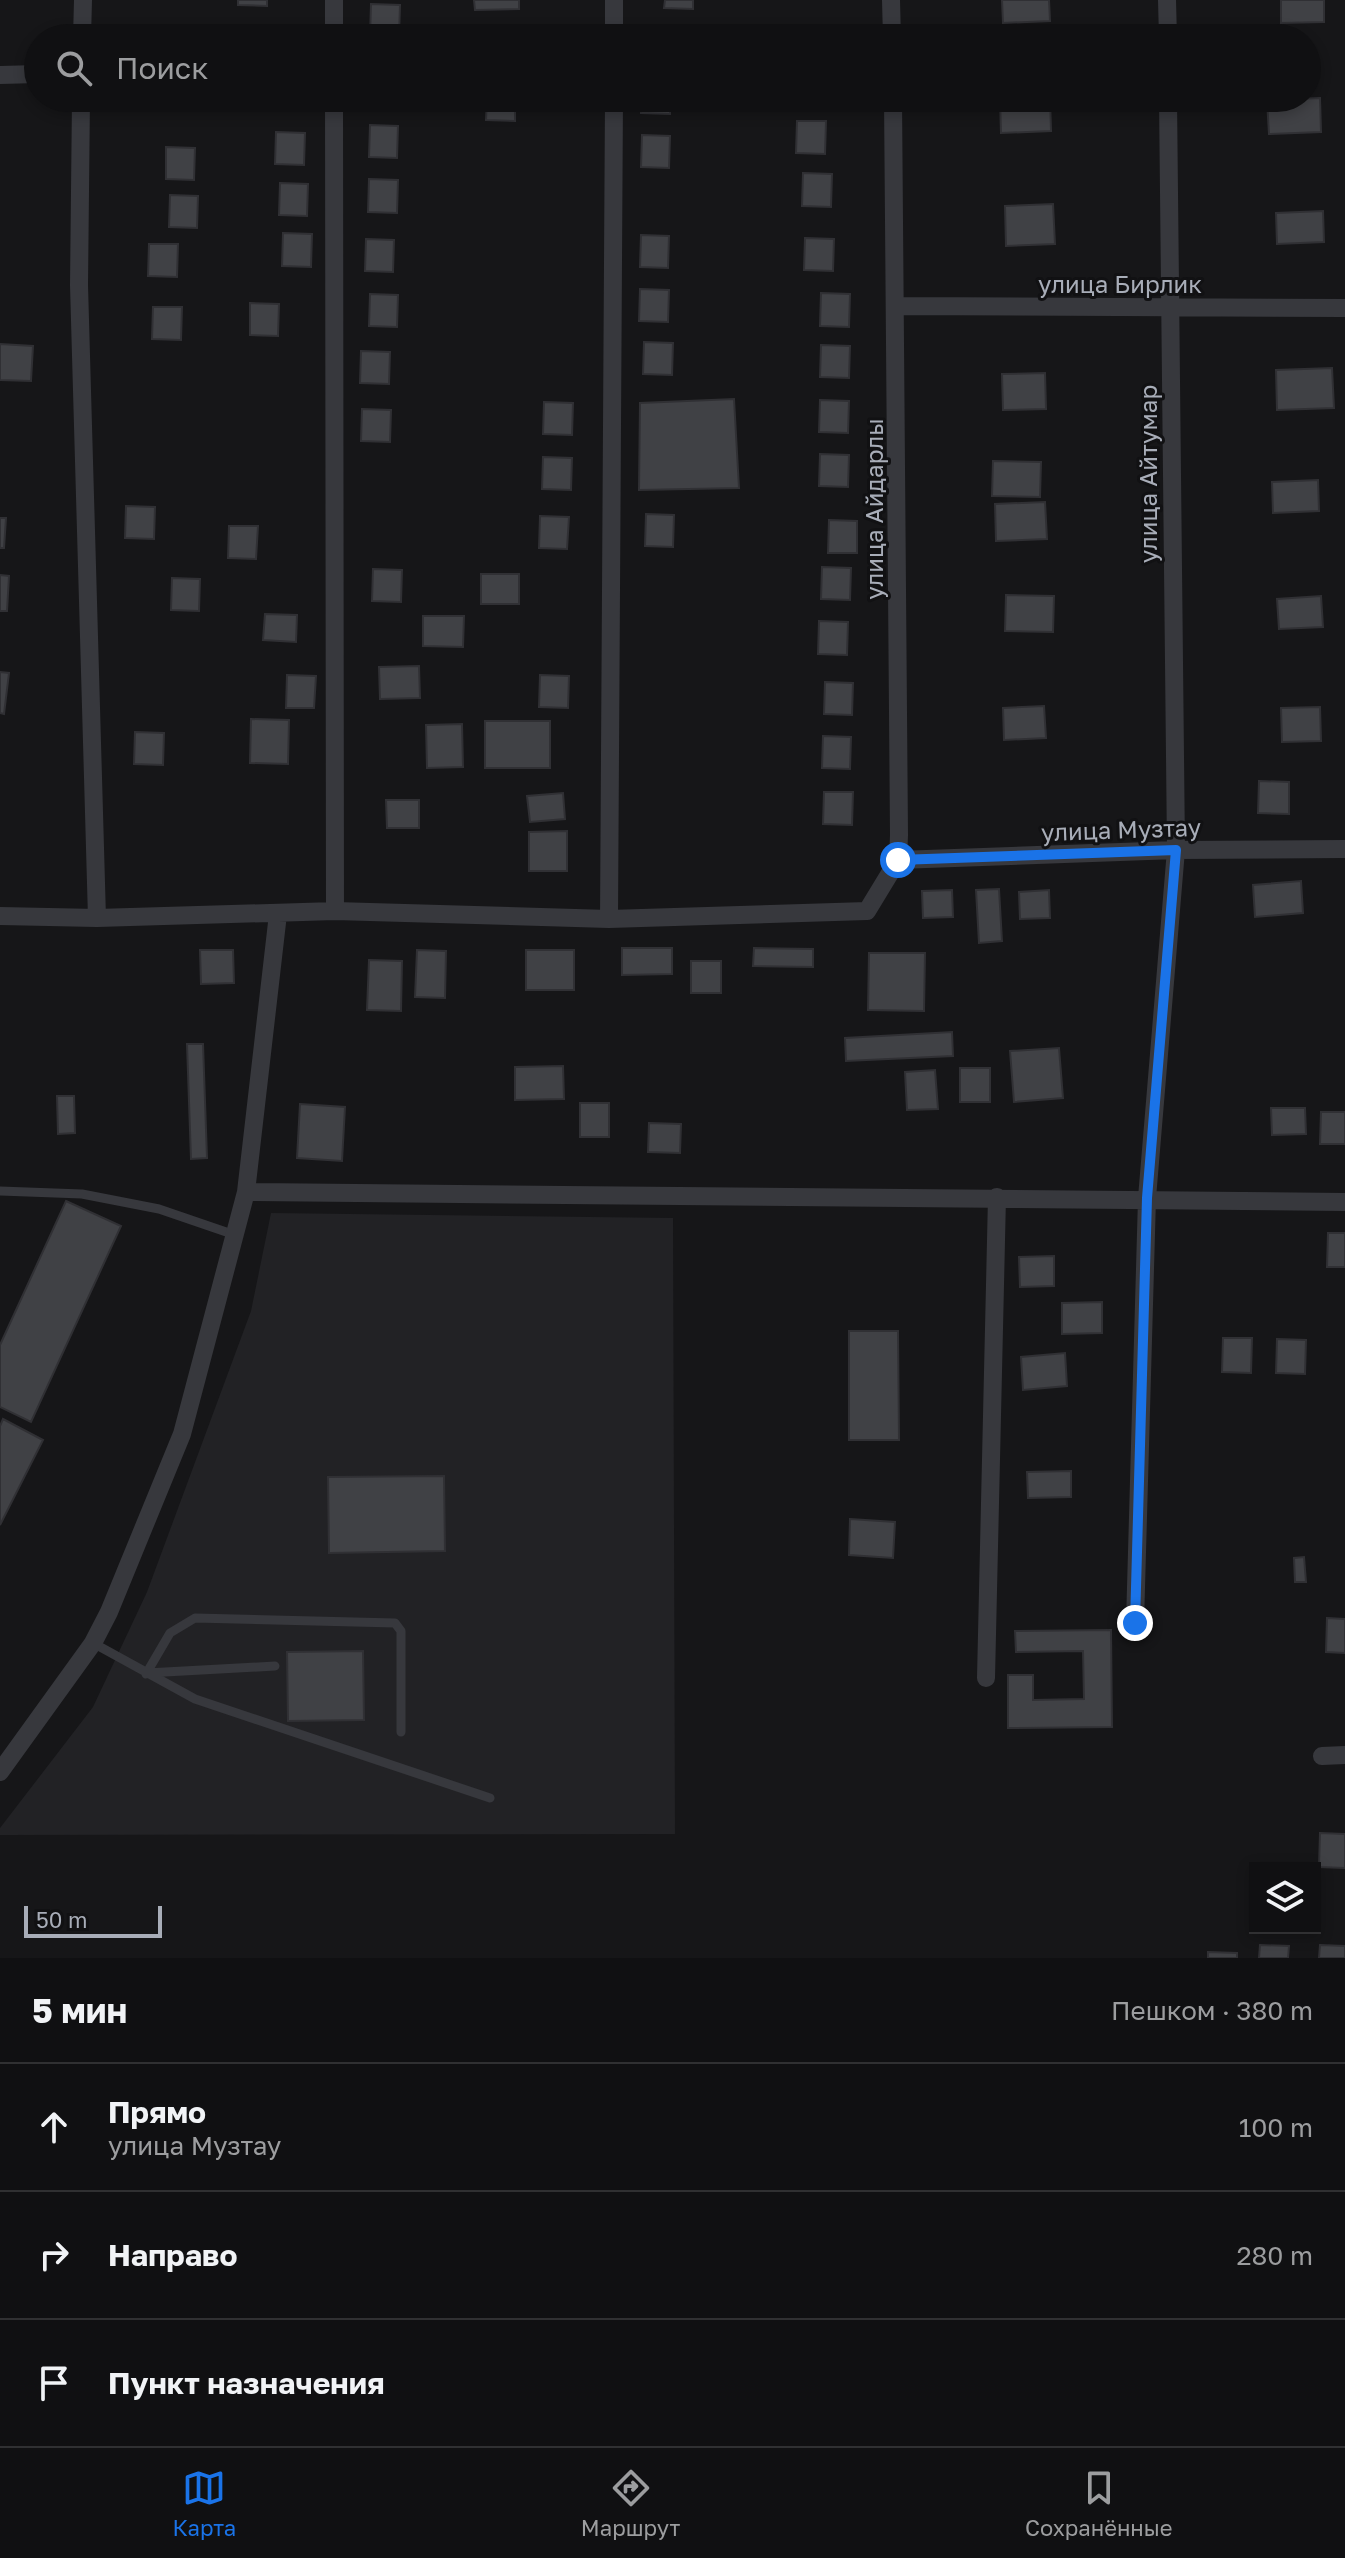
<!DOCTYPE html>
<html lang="ru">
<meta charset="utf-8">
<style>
body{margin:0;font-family:"Golos Text",sans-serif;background:#1e1e20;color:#f1f3f6}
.controls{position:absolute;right:24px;bottom:24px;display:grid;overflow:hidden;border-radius:0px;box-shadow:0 4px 12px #0003}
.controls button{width:72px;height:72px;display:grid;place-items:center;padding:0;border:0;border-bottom:2px solid #303032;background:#101012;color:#f1f3f6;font:40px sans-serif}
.scale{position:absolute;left:24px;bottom:20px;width:138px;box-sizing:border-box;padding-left:8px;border:4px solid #a8adb8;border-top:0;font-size:22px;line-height:28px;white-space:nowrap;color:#a8adb8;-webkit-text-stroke:6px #111113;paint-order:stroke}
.stop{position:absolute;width:24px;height:24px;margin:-18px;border:6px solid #1a73e8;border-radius:50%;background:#fff}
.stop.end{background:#1a73e8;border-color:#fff;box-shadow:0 2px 8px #0008}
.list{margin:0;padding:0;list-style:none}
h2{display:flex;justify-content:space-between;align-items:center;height:104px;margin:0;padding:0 32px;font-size:34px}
h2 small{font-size:26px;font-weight:400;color:#9c9d9f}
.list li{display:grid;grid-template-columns:52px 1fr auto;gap:24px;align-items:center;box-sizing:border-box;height:128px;padding:0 32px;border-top:2px solid #303032}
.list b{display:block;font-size:30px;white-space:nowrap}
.list p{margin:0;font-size:26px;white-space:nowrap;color:#9c9d9f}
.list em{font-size:26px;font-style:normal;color:#9c9d9f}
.icon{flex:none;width:44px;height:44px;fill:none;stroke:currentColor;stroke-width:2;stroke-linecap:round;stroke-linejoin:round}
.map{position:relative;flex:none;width:1345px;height:1958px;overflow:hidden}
.search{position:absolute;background:#101012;box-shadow:0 4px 12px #0003;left:24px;right:24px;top:24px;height:88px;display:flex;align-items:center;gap:20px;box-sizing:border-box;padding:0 28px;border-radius:44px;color:#9c9d9f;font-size:30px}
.sheet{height:488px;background:#101012}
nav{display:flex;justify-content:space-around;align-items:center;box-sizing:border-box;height:112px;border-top:2px solid #303032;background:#101012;font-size:22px;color:#9c9d9f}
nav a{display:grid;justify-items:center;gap:4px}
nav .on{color:#1a73e8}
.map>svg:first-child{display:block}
.built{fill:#222225}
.building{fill:#404145;stroke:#303034;stroke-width:2}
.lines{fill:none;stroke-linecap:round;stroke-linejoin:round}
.lane{stroke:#37383d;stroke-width:9}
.street{stroke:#37383d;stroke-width:18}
.route{stroke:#1a73e8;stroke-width:10}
.labels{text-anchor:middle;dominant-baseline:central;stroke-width:6;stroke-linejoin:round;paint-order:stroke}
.street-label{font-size:24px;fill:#a8adb8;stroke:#111113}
</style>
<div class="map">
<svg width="1345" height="1958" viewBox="0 0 1345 1958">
<rect width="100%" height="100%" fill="#161618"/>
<path class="built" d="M271 1213 673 1218 675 1834 0 1835V1828L93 1707 147 1592 251 1311Z"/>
<path class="building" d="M238 0H267V6L238 5Z
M474 0H519V9L475 10Z
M665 0H693V9L664 8Z
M1002 0H1049L1050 21 1003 23Z
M1281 0H1324V22L1281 23Z
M371 4 400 5 399 37 370 36Z
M526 25H563V38H526Z
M235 27 264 28 263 38H235Z
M639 28 667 29V38H638Z
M797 32 825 33V38H796Z
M260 98H289L288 108 260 107Z
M487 98H515V121L486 120Z
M641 98H670V114L641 113Z
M1050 98 1051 131 1001 133 1000 99Z
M1320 98 1321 132 1269 134 1267 100Z
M797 121H826L825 154 796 153Z
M370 125 398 126 397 158 369 157Z
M276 132 305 133 304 165 275 164Z
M642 135 670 136 669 168 641 167Z
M166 147 195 148 194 180 166 179Z
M803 173 832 174 831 207 802 206Z
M369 179 398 180 397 213 368 212Z
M280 183 308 184 307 216 279 215Z
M170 195 198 196 197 228 169 227Z
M1053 204 1055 244 1006 246 1005 206Z
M1323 211 1324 242 1277 244 1276 213Z
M283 233 312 234 311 267 282 266Z
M641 235 669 236 668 268 640 267Z
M805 238 834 239 833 271 804 270Z
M366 239 394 240 393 272 365 271Z
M149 244H178L177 277 148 276Z
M640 289 669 290 668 322 639 321Z
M821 293 850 294 849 327 820 326Z
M370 294 398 295 397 327 369 326Z
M250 303 279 304 278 336 250 335Z
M153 307H182L181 340 152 339Z
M644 342 673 343 672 375 643 374Z
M0 344 33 346 31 381 0 380Z
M821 345 850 346 849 378 820 377Z
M361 351 390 352 389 384 360 383Z
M1332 368 1334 408 1277 410 1276 370Z
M1045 373 1046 409 1003 410 1002 374Z
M734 399 739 488 639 490 640 403Z
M820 400 849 401 848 433 819 432Z
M544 402 573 403 572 435 543 434Z
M362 409 391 410 390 442 361 441Z
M820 454 849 455 848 487 819 486Z
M543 457 572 458 571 490 542 489Z
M993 461 1041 462 1040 497 992 496Z
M1318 480 1319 511 1273 513 1272 482Z
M1045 502 1047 539 996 541 995 504Z
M126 506 155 507 154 539 125 538Z
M646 514 674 515 673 547 645 546Z
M540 516 569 517 567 549 539 548Z
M0 518H6L4 548H0Z
M829 520 857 521V553H828Z
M229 526H258L256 559 228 558Z
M822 567 851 568 850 600 821 599Z
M373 569 402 570 401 602 372 601Z
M481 574H519V604H481Z
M0 575 9 576 7 611H0Z
M172 578 200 579 199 611 171 610Z
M1006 595 1054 596 1053 632 1005 631Z
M1321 596 1323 627 1279 629 1277 599Z
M265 614 297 615 296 642 263 640Z
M423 616H464L463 647 423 646Z
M819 621 848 622 847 655 818 654Z
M419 666 420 698 380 699 379 667Z
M0 672 9 673 4 714 0 713Z
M287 675 316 676 314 708H286Z
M540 675 569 676 568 708 539 707Z
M825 682 853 683 852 715 824 714Z
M1044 706 1046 738 1004 740 1003 708Z
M1320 707 1321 741 1282 742 1281 708Z
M251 719 289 720 288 764 250 763Z
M485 721H550V768H485Z
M462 724 463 767 427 768 426 725Z
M135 732 164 733 163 765 134 764Z
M823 736 851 737 850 769 822 768Z
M1259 781 1289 782V814L1258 813Z
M824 792H853L852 825 823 824Z
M563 793 565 819 530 822 527 796Z
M386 800H419V828H387Z
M567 831V871H529V832Z
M1301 881 1303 913 1255 917 1253 885Z
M999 889 1002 941 979 943 976 890Z
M952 890 953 917 923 918 922 891Z
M1049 890 1050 918 1020 919 1019 892Z
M622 948H672V974L622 975Z
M754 948 813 949V967L753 966Z
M200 950H233L234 983 201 984Z
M417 950 446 951 445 998 415 997Z
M526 950H574V990H526Z
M869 953H925L924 1011 868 1010Z
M369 960 402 961 401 1011 367 1010Z
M691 961H721V993H691Z
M952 1032 953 1056 846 1061 845 1038Z
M187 1044H203L207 1158 191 1159Z
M1059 1048 1063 1098 1014 1102 1010 1051Z
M563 1066 564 1099 515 1100V1067Z
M960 1068H990V1102H960Z
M935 1070 938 1109 907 1110 905 1072Z
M57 1096H74L75 1133 58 1134Z
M580 1103H609V1137H580Z
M300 1104 345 1107 342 1161 297 1158Z
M1271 1108H1305L1306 1134 1272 1135Z
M1321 1112H1345V1144H1320Z
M649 1123 681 1124 680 1153 648 1152Z
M66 1201 121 1226 31 1422 0 1407V1345Z
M1328 1233H1345V1267H1327Z
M1054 1256V1286L1020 1287 1019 1257Z
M1102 1302V1333L1062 1334V1303Z
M849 1331H898L899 1440H849Z
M1223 1338H1252L1251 1373 1222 1372Z
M1277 1339 1306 1340 1305 1374 1276 1373Z
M1065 1353 1067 1386 1023 1390 1021 1357Z
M3 1419 43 1440 0 1525V1426Z
M1071 1471V1497L1028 1498 1027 1472Z
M444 1476 445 1551 329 1553 328 1477Z
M850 1519 895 1522 893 1558 849 1555Z
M1304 1557 1306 1582H1295L1294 1558Z
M1327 1618 1345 1619V1653L1326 1652Z
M1111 1630 1112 1727 1008 1728V1675H1033V1700L1084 1699 1083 1651 1016 1652 1015 1631Z
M363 1651 364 1720 288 1721 287 1652Z
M1320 1833 1345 1834V1868L1319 1867Z
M1260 1945 1289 1946 1288 1958H1259Z
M1320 1945 1345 1946V1958H1319Z
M1208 1952 1237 1953V1958H1208Z"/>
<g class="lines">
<path class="lane" d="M0 1191 82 1194 159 1209 235 1235
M93 1643 195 1699 490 1798
M147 1673 275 1666
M146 1674 170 1633 195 1618 395 1623 401 1631V1732"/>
<path class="street" d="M334 0V38
M891 0 892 38
M1167 0 1168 38
M82 38 83 0
M614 38V0
M0 75 38 74
M81 98 79 285 97 918
M334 98 335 911
M896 306 1345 308
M898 860 1176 850 1345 849
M0 916 97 918 335 911 609 919 867 911 898 860 899 835 893 98
M609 919 614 98
M246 1192 1345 1202
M1135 1623 1147 1198 1176 850 1168 98
M986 1678 997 1197
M1322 1756 1345 1755
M0 1772 93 1643 109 1612 182 1434 246 1192 278 914"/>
</g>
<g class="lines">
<path class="route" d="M898 860 1176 850 1147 1198 1135 1623"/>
</g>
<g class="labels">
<g class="street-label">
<text x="1120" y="283">улица Бирлик</text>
<text transform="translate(1147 474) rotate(-90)">улица Айтумар</text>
<text transform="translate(873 509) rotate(-90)">улица Айдарлы</text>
<text transform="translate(1121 829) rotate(-2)">улица Музтау</text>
</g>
</g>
</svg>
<div class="controls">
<button><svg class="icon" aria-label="layers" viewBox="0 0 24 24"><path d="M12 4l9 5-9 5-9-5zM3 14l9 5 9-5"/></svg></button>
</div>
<div class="scale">50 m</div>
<div class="stop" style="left:898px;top:860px"></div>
<div class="stop end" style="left:1135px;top:1623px"></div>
<div class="search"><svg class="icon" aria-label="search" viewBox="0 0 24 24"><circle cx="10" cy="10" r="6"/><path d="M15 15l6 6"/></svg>Поиск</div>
</div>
<section class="sheet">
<h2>5 мин<small>Пешком · 380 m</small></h2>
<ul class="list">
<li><svg class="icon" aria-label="ahead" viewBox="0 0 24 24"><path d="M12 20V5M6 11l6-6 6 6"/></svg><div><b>Прямо</b><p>улица Музтау</p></div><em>100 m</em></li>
<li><svg class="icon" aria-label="right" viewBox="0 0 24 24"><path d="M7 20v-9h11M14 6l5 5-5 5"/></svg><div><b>Направо</b></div><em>280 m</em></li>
<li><svg class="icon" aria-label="arrive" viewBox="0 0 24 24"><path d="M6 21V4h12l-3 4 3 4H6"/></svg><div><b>Пункт назначения</b></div></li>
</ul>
</section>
<nav>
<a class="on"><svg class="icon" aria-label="map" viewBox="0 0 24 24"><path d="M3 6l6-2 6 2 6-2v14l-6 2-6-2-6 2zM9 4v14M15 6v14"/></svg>Карта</a>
<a><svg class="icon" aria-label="directions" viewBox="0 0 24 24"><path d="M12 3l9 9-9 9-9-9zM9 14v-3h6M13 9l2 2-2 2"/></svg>Маршрут</a>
<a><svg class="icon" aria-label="saved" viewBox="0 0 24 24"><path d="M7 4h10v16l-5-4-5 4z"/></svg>Сохранённые</a>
</nav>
